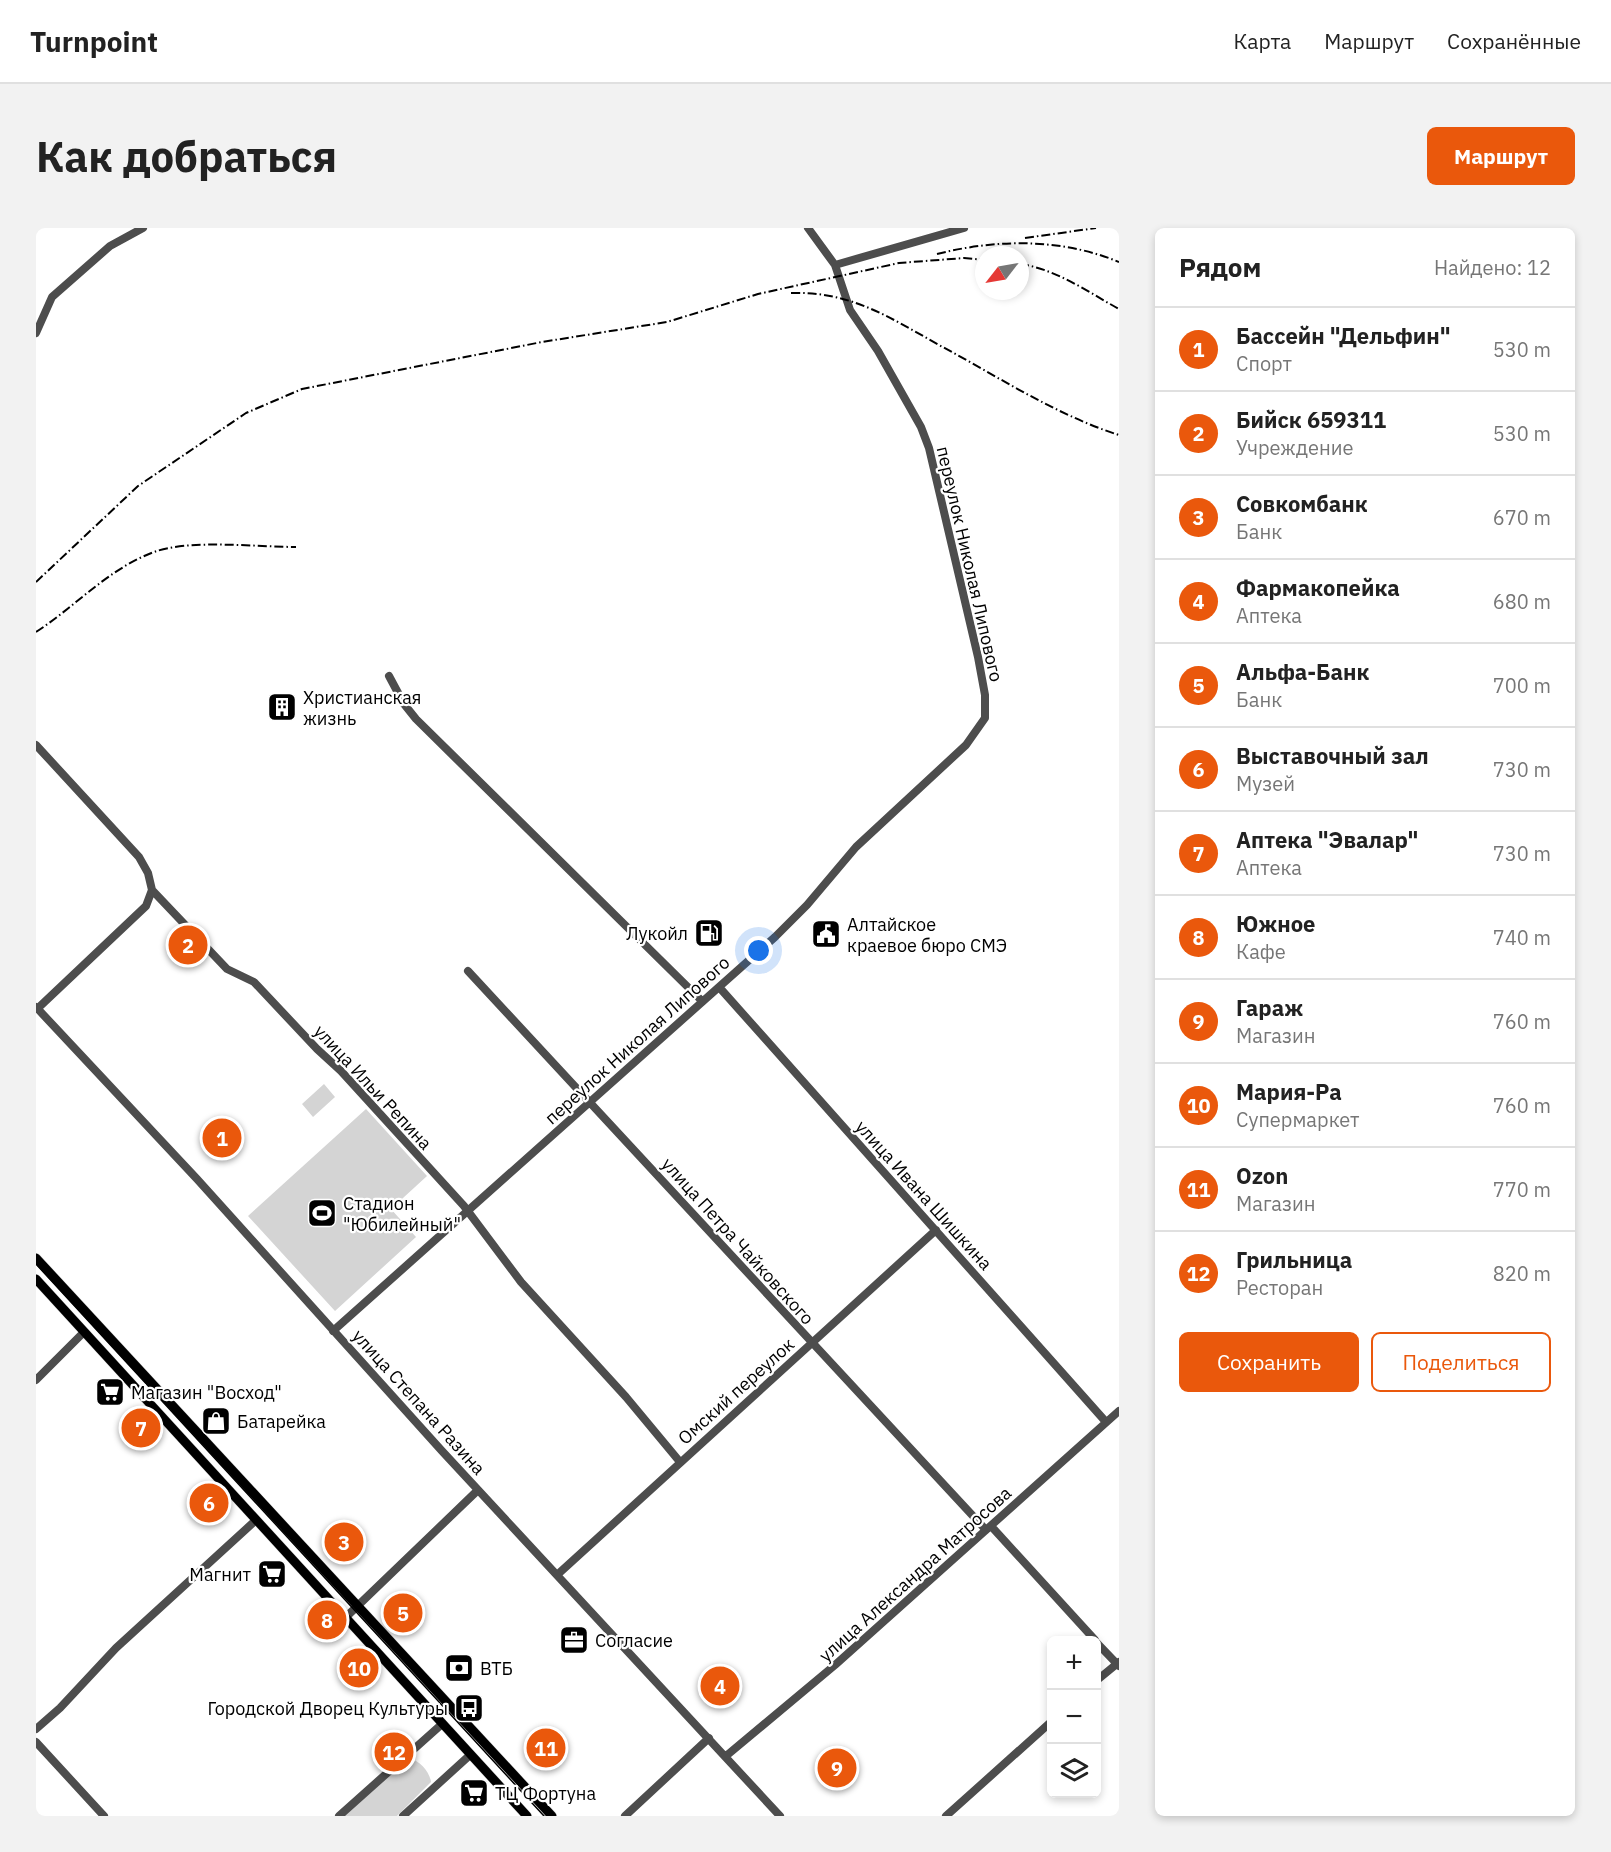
<!DOCTYPE html>
<html lang="ru">
<meta charset="utf-8">
<style>
body{margin:0;font-family:"IBM Plex Sans",sans-serif;background:#f2f2f2;color:#222}
.controls{position:absolute;right:18px;bottom:18px;display:grid;overflow:hidden;border-radius:9px;box-shadow:0 3px 9px #0003}
.controls button{width:54px;height:54px;display:grid;place-items:center;padding:0;border:0;border-bottom:2px solid #e0e0e0;background:#fff;color:#222;font:30px sans-serif}
.compass{position:absolute;left:939px;top:18px;width:54px;height:54px;border-radius:50%;background:#fff;box-shadow:0 3px 9px #0003;rotate:239deg}
.you{position:absolute;left:723px;top:723px;width:21px;height:21px;margin:-15px;border:4px solid #fff;border-radius:50%;background:#1a73e8;box-shadow:0 0 0 9px #1a73e833}
.badge{display:grid;place-items:center;width:39px;height:39px;border-radius:50%;background:#ea580c;color:#fff;font-size:20px;font-weight:700}
.pin{position:absolute;translate:-50% -50%;border:3px solid #fff;box-shadow:0 2px 6px #0006}
.list{margin:0;padding:0;list-style:none}
h2{display:flex;justify-content:space-between;align-items:center;height:78px;margin:0;padding:0 24px;font-size:26px}
h2 small{font-size:20px;font-weight:400;color:#767676}
.list li{display:grid;grid-template-columns:39px 1fr auto;gap:18px;align-items:center;box-sizing:border-box;height:84px;padding:0 24px;border-top:2px solid #e0e0e0}
.list b{display:block;font-size:22px;white-space:nowrap}
.list p{margin:0;font-size:20px;white-space:nowrap;color:#767676}
.list em{font-size:20px;font-style:normal;color:#767676}
.actions{display:flex;gap:12px;padding:18px 24px}
.actions a{flex:1;padding:14px 0;border:2px solid #ea580c;border-radius:9px;text-align:center;font-size:21px;color:#ea580c}
.actions .main{background:#ea580c;color:#fff}
.icon{flex:none;width:33px;height:33px;fill:none;stroke:currentColor;stroke-width:2;stroke-linecap:round;stroke-linejoin:round}
.map{position:relative;flex:none;width:1083px;height:1588px;overflow:hidden;border-radius:9px}
header{display:flex;align-items:center;gap:36px;box-sizing:border-box;height:84px;padding:0 30px;background:#fff;border-bottom:2px solid #e0e0e0}
header strong{font-size:28px}
nav{display:flex;gap:33px;margin-inline-start:auto;font-size:21px}
.intro{display:flex;align-items:center;justify-content:space-between;box-sizing:border-box;height:144px;padding:0 36px}
h1{margin:0;font-size:42px}
.button{padding:15px 27px;border-radius:9px;background:#ea580c;color:#fff;font-size:21px;font-weight:700}
main{display:flex;gap:36px;padding:0 36px}
aside{flex:1;background:#fff;border-radius:9px;box-shadow:0 3px 9px #0003}
.map>svg:first-child{display:block}
.green{fill:#d4d4d4}
.lines{fill:none;stroke-linecap:round;stroke-linejoin:round}
.major-casing{stroke:#dbdbdb;stroke-width:10}
.minor{stroke:#4d4d4d;stroke-width:8}
.major{stroke:#000;stroke-width:9}
.tram{stroke:#000;stroke-width:1.5}
.rail{stroke:#000;stroke-width:2;stroke-dasharray:9 3 1.5 3;stroke-linecap:butt}
.labels{text-anchor:middle;dominant-baseline:central;stroke-width:4.5;stroke-linejoin:round;paint-order:stroke}
.street-label{font-size:18px;fill:#000;stroke:#fff}
.poi-label{font-size:18px;fill:#000;stroke:#fff;text-anchor:start}
</style>
<header>
<strong>Turnpoint</strong>
<nav><a>Карта</a><a>Маршрут</a><a>Сохранённые</a></nav>
</header>
<div class="intro"><h1>Как добраться</h1><a class="button">Маршрут</a></div>
<main>
<div class="map">
<svg width="1083" height="1588" viewBox="0 0 1083 1588">
<rect width="100%" height="100%" fill="#fff"/>
<path class="green" d="M288 856 299 869 277 889 266 876Z
M330 881 391 948 355 981 380 1009 299 1083 212 988Z
M373 1530C383 1532 394 1544 395 1554L361 1588H308Z"/>
<g class="lines">
<g class="major-casing">
<path id="major" d="M0 1030 516 1588
M0 1051 491 1588"/>
</g>
<path class="minor" d="M799 37 928 0
M0 105 16 69 74 18 107 0
M353 448 368 476 380 491 666 773
M0 517 103 629 112 645 116 662 191 741 218 754 281 821 305 843 428 978 485 1054 590 1169 644 1234
M432 743 950 1302
M683 759 1070 1194
M0 779 161 951 406 1223 744 1588
M1 781 110 678 116 662
M297 1103 739 709 771 677 820 619 930 517 949 490V467L942 429 893 220 885 199 842 123 814 82 799 37 772 0
M0 1152 48 1104
M955 1298 1059 1412
M521 1347 900 1002
M309 1390 442 1262
M1060 1414 1083 1438
M1060 1453 1083 1434
M0 1501 24 1480 80 1420 220 1292
M0 1514 68 1588
M690 1528 799 1437 1083 1183
M303 1588 406 1496
M367 1588 434 1527
M589 1588 673 1510
M910 1588 1016 1493"/>
<use href="#major" class="major"/>
<path class="tram" d="M0 1036 508 1588"/>
<path class="rail" d="M989 10 1060 0
M901 26C961 11 1025 10 1083 34
M984 36C1020 41 1052 64 1083 81
M755 65C814 63 853 89 903 117 961 148 1020 187 1083 207
M0 354 102 258 210 185 266 161 506 114 631 94 722 66 863 35 928 30 948 32
M0 404C40 378 72 341 118 324 153 311 221 319 260 319"/>
</g>
<defs>
<g id="building-square" transform="scale(1.5)"><rect x="-9" y="-9" width="18" height="18" rx="4" fill="#000" stroke="#fff"/><path d="M-4-6H4V6H1V3H-1V6H-4ZM-2.5-4.3h1.7v1.8h-1.7ZM.8-4.3h1.7v1.8H.8ZM-2.5-1h1.7V.8h-1.7ZM.8-1h1.7V.8H.8Z" fill="#fff"/></g>
<g id="fuel-square" transform="scale(1.5)"><rect x="-9" y="-9" width="18" height="18" rx="4" fill="#000" stroke="#fff"/><path d="M-5.5-6h7V0h2V4h1.3V-2.5L3-4.5l.8-.8L6-3V5H2.5V1h-1V6h-7ZM-4.2-4.7v3.2H.2V-4.7Z" fill="#fff"/></g>
<g id="civic-square" transform="scale(1.5)"><rect x="-9" y="-9" width="18" height="18" rx="4" fill="#000" stroke="#fff"/><path d="M-.6-6.5H3V-4.5H.6V-3L4-1V1h2V6H-6V1h2V-1L-.6-3ZM-1.2 2.5V6h2.4V2.5Z" fill="#fff"/></g>
<g id="stadium-square" transform="scale(1.5)"><rect x="-9" y="-9" width="18" height="18" rx="4" fill="#000" stroke="#fff"/><path d="M0-5a6.5 5 0 1 0 0 10a6.5 5 0 1 0 0-10ZM-3.5-1.8h7v3.6h-7Z" fill="#fff"/></g>
<g id="supermarket-square" transform="scale(1.5)"><rect x="-9" y="-9" width="18" height="18" rx="4" fill="#000" stroke="#fff"/><path d="M-6-5.5h2.5l.6 2H6L4.5 2H-2.5L-4.4-4H-6ZM-1.5 3.2a1.3 1.3 0 1 0 .1 0ZM3 3.2a1.3 1.3 0 1 0 .1 0Z" fill="#fff"/></g>
<g id="shop-square" transform="scale(1.5)"><rect x="-9" y="-9" width="18" height="18" rx="4" fill="#000" stroke="#fff"/><path d="M-5-2.5h2.3a2.7 3.5 0 0 1 5.4 0H5L5.5 6h-11ZM-1.5-2.5h3a1.5 2.3 0 0 0-3 0Z" fill="#fff"/></g>
<g id="office-square" transform="scale(1.5)"><rect x="-9" y="-9" width="18" height="18" rx="4" fill="#000" stroke="#fff"/><path d="M-6-3h4V-5.5h4V-3h4V5H-6ZM-1-4.5V-3h2v-1.5ZM-6 0V1H6V0Z" fill="#fff"/></g>
<g id="bank-square" transform="scale(1.5)"><rect x="-9" y="-9" width="18" height="18" rx="4" fill="#000" stroke="#fff"/><path d="M-6-4H6V4H-6ZM0-2.3a2.3 2.3 0 1 0 0 4.6a2.3 2.3 0 1 0 0-4.6Z" fill="#fff"/></g>
<g id="bus-square" transform="scale(1.5)"><rect x="-9" y="-9" width="18" height="18" rx="4" fill="#000" stroke="#fff"/><path d="M-5-6H5V4H4V6H2V4H-2V6H-4V4H-5ZM-3.5-4V0h7V-4ZM-3.5 1.2v1.5H-2V1.2ZM2 1.2v1.5H3.5V1.2Z" fill="#fff"/></g>
</defs>
<g fill-rule="evenodd">
<use href="#building-square" x="246" y="479"/>
<use href="#fuel-square" x="673" y="705"/>
<use href="#civic-square" x="790" y="706"/>
<use href="#stadium-square" x="286" y="985"/>
<use href="#supermarket-square" x="74" y="1164"/>
<use href="#shop-square" x="180" y="1193"/>
<use href="#supermarket-square" x="236" y="1346"/>
<use href="#office-square" x="538" y="1412"/>
<use href="#bank-square" x="423" y="1440"/>
<use href="#bus-square" x="433" y="1480"/>
<use href="#supermarket-square" x="438" y="1565"/>
</g>
<g class="labels">
<g class="street-label">
<text transform="translate(934 336) rotate(77)">переулок Николая Липового</text>
<text transform="translate(601 812) rotate(-42)">переулок Николая Липового</text>
<text transform="translate(337 859) rotate(47)">улица Ильи Репина</text>
<text transform="translate(888 967) rotate(48)">улица Ивана Шишкина</text>
<text transform="translate(702 1013) rotate(48)">улица Петра Чайковского</text>
<text transform="translate(700 1163) rotate(-42)">Омский переулок</text>
<text transform="translate(383 1174) rotate(48)">улица Степана Разина</text>
<text transform="translate(879 1346) rotate(-42)">улица Александра Матросова</text>
</g>
<g class="poi-label">
<text x="267" y="469">Христианская<tspan x="267" dy="21">жизнь</tspan></text>
<text x="811" y="696">Алтайское<tspan x="811" dy="21">краевое бюро СМЭ</tspan></text>
<text x="652" y="705" text-anchor="end">Лукойл</text>
<text x="307" y="975">Стадион<tspan x="307" dy="21">"Юбилейный"</tspan></text>
<text x="95" y="1164">Магазин "Восход"</text>
<text x="201" y="1193">Батарейка</text>
<text x="215" y="1346" text-anchor="end">Магнит</text>
<text x="559" y="1412">Согласие</text>
<text x="444" y="1440">ВТБ</text>
<text x="412" y="1480" text-anchor="end">Городской Дворец Культуры</text>
<text x="459" y="1565">ТЦ Фортуна</text>
</g>
</g>
</svg>
<div class="controls">
<button>+</button>
<button>−</button>
<button><svg class="icon" aria-label="layers" viewBox="0 0 24 24"><path d="M12 4l9 5-9 5-9-5zM3 14l9 5 9-5"/></svg></button>
</div>
<svg class="compass" viewBox="-18 -18 36 36"><path d="M0-13l5 13h-10z" fill="#e53935"/><path d="M0 13l5-13h-10z" fill="#767676"/></svg>
<div class="you"></div>
<div class="pin badge" style="left:186px;top:910px">1</div>
<div class="pin badge" style="left:152px;top:717px">2</div>
<div class="pin badge" style="left:308px;top:1314px">3</div>
<div class="pin badge" style="left:684px;top:1458px">4</div>
<div class="pin badge" style="left:367px;top:1385px">5</div>
<div class="pin badge" style="left:173px;top:1275px">6</div>
<div class="pin badge" style="left:105px;top:1200px">7</div>
<div class="pin badge" style="left:291px;top:1392px">8</div>
<div class="pin badge" style="left:801px;top:1540px">9</div>
<div class="pin badge" style="left:323px;top:1440px">10</div>
<div class="pin badge" style="left:510px;top:1520px">11</div>
<div class="pin badge" style="left:358px;top:1524px">12</div>
</div>
<aside>
<h2>Рядом<small>Найдено: 12</small></h2>
<ul class="list">
<li><span class="badge">1</span><div><b>Бассейн &quot;Дельфин&quot;</b><p>Спорт</p></div><em>530 m</em></li>
<li><span class="badge">2</span><div><b>Бийск 659311</b><p>Учреждение</p></div><em>530 m</em></li>
<li><span class="badge">3</span><div><b>Совкомбанк</b><p>Банк</p></div><em>670 m</em></li>
<li><span class="badge">4</span><div><b>Фармакопейка</b><p>Аптека</p></div><em>680 m</em></li>
<li><span class="badge">5</span><div><b>Альфа-Банк</b><p>Банк</p></div><em>700 m</em></li>
<li><span class="badge">6</span><div><b>Выставочный зал</b><p>Музей</p></div><em>730 m</em></li>
<li><span class="badge">7</span><div><b>Аптека &quot;Эвалар&quot;</b><p>Аптека</p></div><em>730 m</em></li>
<li><span class="badge">8</span><div><b>Южное</b><p>Кафе</p></div><em>740 m</em></li>
<li><span class="badge">9</span><div><b>Гараж</b><p>Магазин</p></div><em>760 m</em></li>
<li><span class="badge">10</span><div><b>Мария-Ра</b><p>Супермаркет</p></div><em>760 m</em></li>
<li><span class="badge">11</span><div><b>Ozon</b><p>Магазин</p></div><em>770 m</em></li>
<li><span class="badge">12</span><div><b>Грильница</b><p>Ресторан</p></div><em>820 m</em></li>
</ul>
<div class="actions"><a class="main">Сохранить</a><a>Поделиться</a></div>
</aside>
</main>
